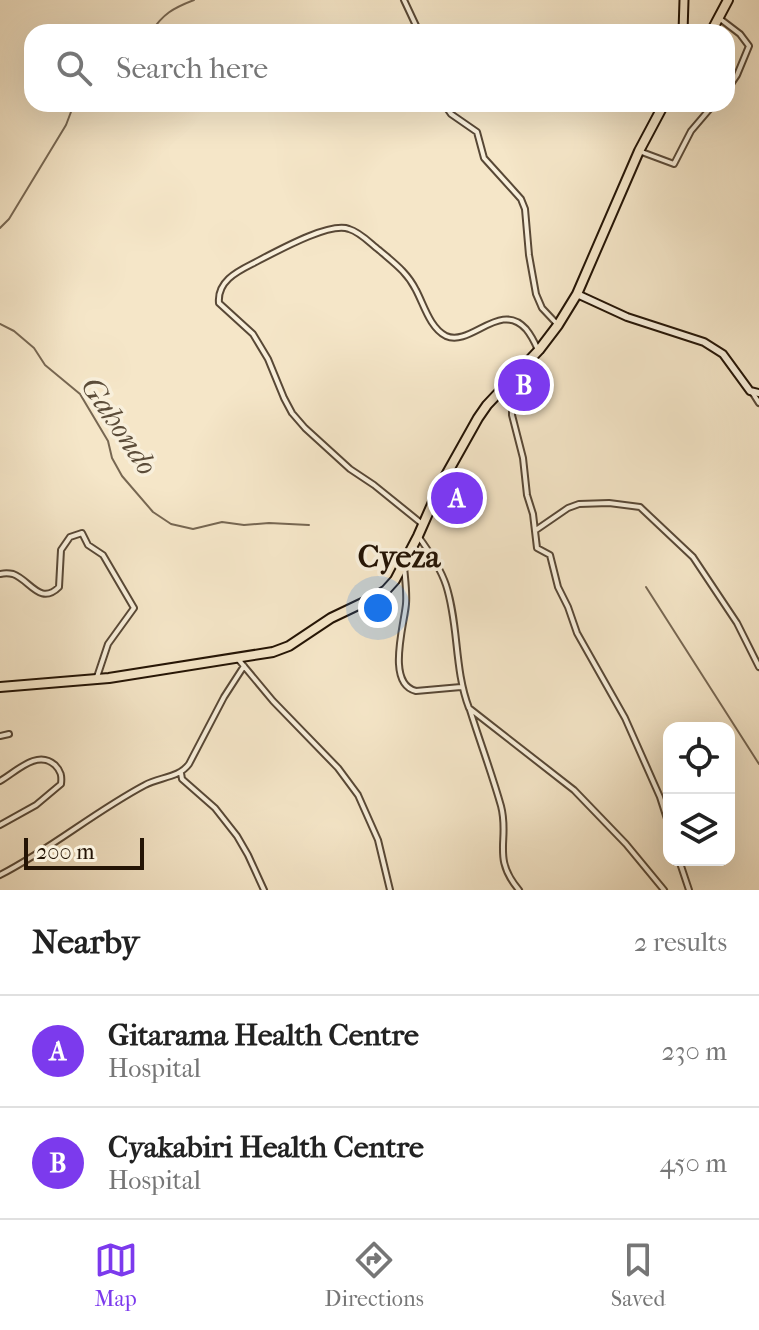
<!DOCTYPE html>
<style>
body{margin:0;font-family:"IM FELL French Canon",serif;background:#f6f6f6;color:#222}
.controls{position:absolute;right:24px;bottom:24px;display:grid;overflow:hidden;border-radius:16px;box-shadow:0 8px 32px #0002}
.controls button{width:72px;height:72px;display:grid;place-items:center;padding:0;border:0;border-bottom:2px solid #e0e0e0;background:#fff;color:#222;font:40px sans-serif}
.scale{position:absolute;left:24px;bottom:20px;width:120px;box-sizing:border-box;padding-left:8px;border:4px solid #241405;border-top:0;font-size:22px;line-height:28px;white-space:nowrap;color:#241405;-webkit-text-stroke:6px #f8efdb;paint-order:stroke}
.you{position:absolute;left:378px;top:608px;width:28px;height:28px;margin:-20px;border:6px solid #fff;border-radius:50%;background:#1a73e8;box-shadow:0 0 0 12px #1a73e833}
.badge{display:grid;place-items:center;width:52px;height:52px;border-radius:50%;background:#7c3aed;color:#fff;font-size:26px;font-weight:700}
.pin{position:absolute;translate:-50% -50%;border:4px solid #fff;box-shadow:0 2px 8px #0006}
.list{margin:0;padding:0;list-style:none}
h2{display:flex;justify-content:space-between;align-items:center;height:104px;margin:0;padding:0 32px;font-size:34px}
h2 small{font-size:26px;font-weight:400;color:#767676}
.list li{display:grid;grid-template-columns:52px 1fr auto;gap:24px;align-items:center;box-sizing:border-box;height:112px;padding:0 32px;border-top:2px solid #e0e0e0}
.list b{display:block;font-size:30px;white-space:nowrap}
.list p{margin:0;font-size:26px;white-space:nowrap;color:#767676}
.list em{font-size:26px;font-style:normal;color:#767676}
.icon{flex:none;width:44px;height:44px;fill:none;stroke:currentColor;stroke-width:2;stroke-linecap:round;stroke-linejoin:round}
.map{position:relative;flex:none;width:759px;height:890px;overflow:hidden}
.search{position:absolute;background:#fff;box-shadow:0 8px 32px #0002;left:24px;right:24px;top:24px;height:88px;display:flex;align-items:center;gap:20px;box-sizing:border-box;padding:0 28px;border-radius:24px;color:#767676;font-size:30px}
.sheet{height:328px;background:#fff}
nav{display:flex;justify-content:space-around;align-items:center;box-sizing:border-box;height:112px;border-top:2px solid #e0e0e0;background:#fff;font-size:22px;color:#767676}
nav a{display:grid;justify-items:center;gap:4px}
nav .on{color:#7c3aed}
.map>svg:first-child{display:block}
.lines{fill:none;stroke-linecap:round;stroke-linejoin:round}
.stream{stroke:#776752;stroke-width:2}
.minor-casing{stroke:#584836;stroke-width:8}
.secondary-casing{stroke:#241405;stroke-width:10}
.primary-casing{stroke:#241405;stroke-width:11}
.trunk-casing{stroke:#241405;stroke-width:12}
.minor{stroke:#f8efdb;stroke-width:4}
.secondary{stroke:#f8efdb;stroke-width:6}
.primary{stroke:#f5e6c8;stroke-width:7}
.trunk{stroke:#f5e6c8;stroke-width:8}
.labels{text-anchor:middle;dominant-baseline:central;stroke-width:7;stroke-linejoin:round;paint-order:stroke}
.water-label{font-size:30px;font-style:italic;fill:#5b4c39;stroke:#f8efdb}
.quarter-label{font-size:32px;font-weight:bold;fill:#241405;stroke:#f8efdb}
</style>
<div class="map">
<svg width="759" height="890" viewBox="0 0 759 890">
<rect width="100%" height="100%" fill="#f5e6c8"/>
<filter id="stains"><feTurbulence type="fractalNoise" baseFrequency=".0025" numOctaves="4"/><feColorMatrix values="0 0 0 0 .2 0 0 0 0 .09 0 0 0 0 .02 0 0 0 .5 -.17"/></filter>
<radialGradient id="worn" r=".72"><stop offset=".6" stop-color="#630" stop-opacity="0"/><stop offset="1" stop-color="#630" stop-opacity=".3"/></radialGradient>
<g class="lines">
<path class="stream" d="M151 32C163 14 173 8 194 0
M0 228 9 219 66 125 74 104
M0 324 14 331 34 348 45 365 80 394 108 441 112 458 122 476 153 512 171 524 193 529 222 522 244 525 269 523 309 525
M646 587 759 764"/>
<g class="minor-casing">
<path id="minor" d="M404 0 419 32
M719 18 740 34 749 46 737 75 727 90
M444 104 451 114 477 132 484 158 521 199 525 209 529 255 536 294 542 308 558 325
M639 151 674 164 691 131 714 104
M505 386 512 399V415L523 458 527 495 533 514 537 548 550 555 558 587 568 607 577 633 625 718 660 797 669 825
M752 392 759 403
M421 523 374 485 350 469 305 428 292 413 284 398 268 359 253 334 219 303C217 282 236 272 252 264 272 254 329 221 349 229 360 232 370 243 379 250 394 263 407 272 416 290 424 305 430 328 446 336 471 347 500 300 526 329 531 335 535 343 538 350
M536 530 568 508 579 504 609 503 640 507 693 557 737 623 759 667
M418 536C429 551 440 567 446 585 459 625 454 669 469 708L574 790 626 844 664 890
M404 566C405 579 407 592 406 604 404 626 386 684 416 691L461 687
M0 574C4 573 9 573 13 574 30 580 40 606 59 587L61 550 70 537 82 533 88 545 103 555 134 608 108 644 97 677
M238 659 273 701 338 768 358 795 378 840 390 890
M470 710C480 742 492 774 501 806 510 840 491 857 519 890
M0 736 9 734
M181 773 182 779 215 808 237 836 248 855 264 890
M0 781C16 772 37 749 55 765 61 771 62 776 61 784L36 805 0 825
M679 860 689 890
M0 875C51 849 94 812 145 785 159 777 179 778 189 764L224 697 244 666"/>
</g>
<g class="secondary-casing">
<path id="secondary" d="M577 294 627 317 704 342 723 354 750 391 759 393"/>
</g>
<g class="primary-casing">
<path id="primary" d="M683 32 684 0"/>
</g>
<g class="trunk-casing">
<path id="trunk" d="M711 32 728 0
M0 687 109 678 273 652 289 646 331 618 375 597 386 590 395 580 418 536 441 484 478 418 487 405 539 350 558 325 577 294 639 151 664 104"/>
</g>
<use href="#minor" class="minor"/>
<use href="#secondary" class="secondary"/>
<use href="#primary" class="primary"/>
<use href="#trunk" class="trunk"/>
</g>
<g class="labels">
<g class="water-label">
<text transform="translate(119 426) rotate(56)">Gahondo</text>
</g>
<g class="quarter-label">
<text x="399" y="556">Cyeza</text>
</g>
</g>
<rect width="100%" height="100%" filter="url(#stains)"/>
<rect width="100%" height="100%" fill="url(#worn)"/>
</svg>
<div class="controls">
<button><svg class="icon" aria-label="locate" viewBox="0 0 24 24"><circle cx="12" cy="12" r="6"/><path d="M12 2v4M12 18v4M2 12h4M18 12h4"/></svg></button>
<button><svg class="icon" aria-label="layers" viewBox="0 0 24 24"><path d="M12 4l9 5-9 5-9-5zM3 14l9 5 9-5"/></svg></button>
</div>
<div class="scale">200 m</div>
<div class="you"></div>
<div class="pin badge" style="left:457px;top:498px">A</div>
<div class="pin badge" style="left:524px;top:385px">B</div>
<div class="search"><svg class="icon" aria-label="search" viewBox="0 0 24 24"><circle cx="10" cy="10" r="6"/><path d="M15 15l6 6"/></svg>Search here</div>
</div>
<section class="sheet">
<h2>Nearby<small>2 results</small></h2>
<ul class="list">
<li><span class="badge">A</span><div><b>Gitarama Health Centre</b><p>Hospital</p></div><em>230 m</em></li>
<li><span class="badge">B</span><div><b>Cyakabiri Health Centre</b><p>Hospital</p></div><em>450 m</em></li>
</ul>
</section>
<nav>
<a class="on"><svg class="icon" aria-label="map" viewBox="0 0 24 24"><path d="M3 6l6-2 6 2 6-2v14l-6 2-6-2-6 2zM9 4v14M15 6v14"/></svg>Map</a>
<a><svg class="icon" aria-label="directions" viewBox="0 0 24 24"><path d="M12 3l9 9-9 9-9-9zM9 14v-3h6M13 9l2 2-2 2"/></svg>Directions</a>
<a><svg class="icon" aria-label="saved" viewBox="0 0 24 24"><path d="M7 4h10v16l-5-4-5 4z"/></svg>Saved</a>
</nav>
